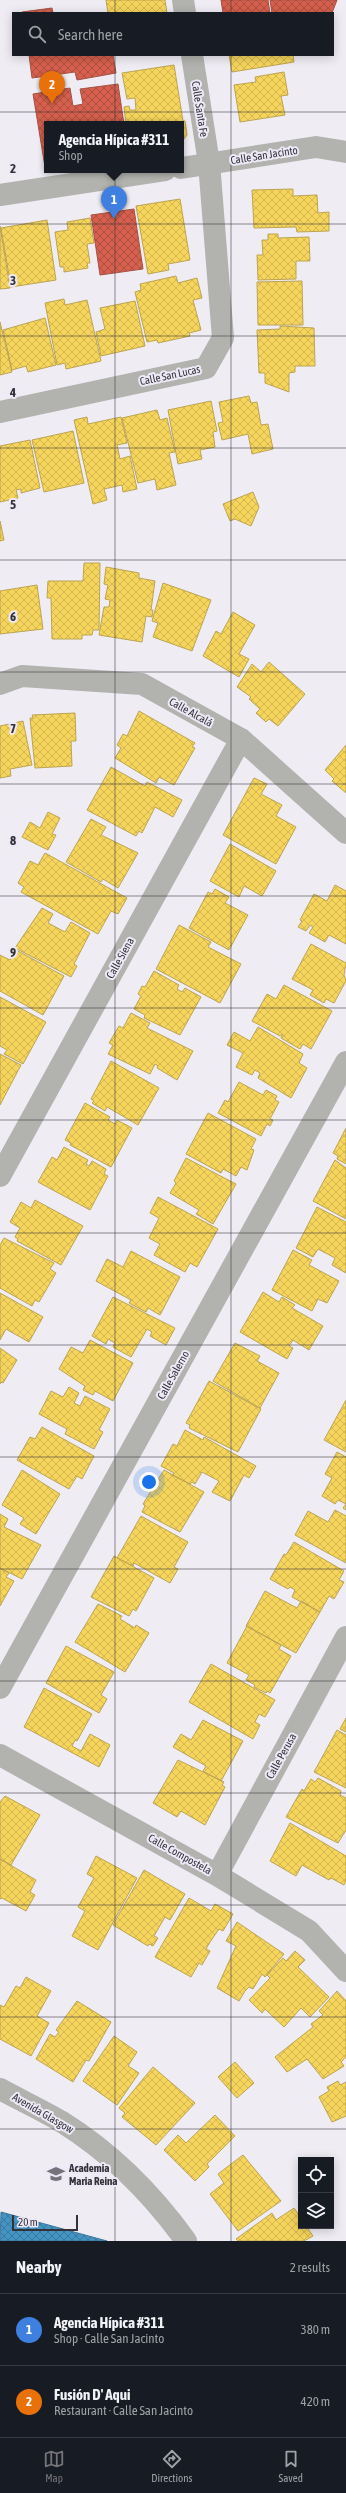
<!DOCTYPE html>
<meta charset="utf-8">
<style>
body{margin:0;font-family:"Asap Condensed",sans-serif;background:#20242c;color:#f1f3f6}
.controls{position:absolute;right:12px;bottom:12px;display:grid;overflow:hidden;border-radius:0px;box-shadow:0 2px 10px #0003}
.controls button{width:36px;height:36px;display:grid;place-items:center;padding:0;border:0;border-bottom:1px solid #363941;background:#171b24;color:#f1f3f6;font:20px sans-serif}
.scale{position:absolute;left:12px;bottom:10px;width:66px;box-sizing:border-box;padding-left:4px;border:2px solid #343238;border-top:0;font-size:11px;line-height:14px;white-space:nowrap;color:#343238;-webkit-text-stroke:3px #eee9f7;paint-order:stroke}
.you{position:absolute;left:149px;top:1482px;width:14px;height:14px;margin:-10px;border:3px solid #fff;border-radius:50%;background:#1a73e8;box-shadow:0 0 0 6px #1a73e833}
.badge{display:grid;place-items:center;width:26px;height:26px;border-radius:50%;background:#75737a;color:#fff;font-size:13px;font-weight:700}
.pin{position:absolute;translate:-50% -33px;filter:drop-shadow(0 1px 2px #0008)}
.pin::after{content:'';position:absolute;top:21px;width:14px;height:12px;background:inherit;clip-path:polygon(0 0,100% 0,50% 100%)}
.popup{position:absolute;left:44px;top:121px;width:140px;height:52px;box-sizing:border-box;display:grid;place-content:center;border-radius:0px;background:#171b24;filter:drop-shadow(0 1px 3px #0005);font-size:13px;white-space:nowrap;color:#9ea1a6}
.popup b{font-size:15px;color:#f1f3f6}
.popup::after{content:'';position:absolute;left:50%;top:100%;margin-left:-8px;border:8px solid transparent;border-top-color:#171b24}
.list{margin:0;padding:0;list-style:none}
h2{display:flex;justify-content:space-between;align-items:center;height:52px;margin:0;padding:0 16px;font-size:17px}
h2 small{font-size:13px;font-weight:400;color:#9ea1a6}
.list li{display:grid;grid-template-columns:26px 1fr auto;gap:12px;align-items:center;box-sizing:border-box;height:72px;padding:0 16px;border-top:1px solid #363941}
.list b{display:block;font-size:15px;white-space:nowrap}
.list p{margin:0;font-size:13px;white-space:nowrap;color:#9ea1a6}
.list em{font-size:13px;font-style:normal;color:#9ea1a6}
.icon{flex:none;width:22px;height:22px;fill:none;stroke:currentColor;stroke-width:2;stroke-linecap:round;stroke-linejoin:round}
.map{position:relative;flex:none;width:346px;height:2241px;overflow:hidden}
.search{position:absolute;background:#171b24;box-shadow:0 2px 10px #0003;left:12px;right:12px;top:12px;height:44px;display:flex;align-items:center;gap:10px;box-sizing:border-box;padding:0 14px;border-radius:0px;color:#9ea1a6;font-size:15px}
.sheet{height:196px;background:#171b24}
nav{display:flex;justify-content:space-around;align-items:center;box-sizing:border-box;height:56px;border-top:1px solid #363941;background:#171b24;font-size:11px;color:#9ea1a6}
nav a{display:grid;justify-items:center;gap:2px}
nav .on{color:#75737a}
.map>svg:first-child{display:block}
.homes{fill:url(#homes-cross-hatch);stroke:#bca451}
.shops{fill:url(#shops-cross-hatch);stroke:#a55247}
.schools{fill:url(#schools-cross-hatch);stroke:#3e7699}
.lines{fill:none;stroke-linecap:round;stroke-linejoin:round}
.minor{stroke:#b2b3af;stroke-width:22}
.grid{fill:none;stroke:#343238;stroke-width:1;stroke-opacity:0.55}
.labels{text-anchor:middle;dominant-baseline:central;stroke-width:4;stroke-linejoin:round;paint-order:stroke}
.street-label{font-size:11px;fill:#343238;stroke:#eee9f7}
.poi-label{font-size:11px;font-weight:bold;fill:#343238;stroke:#eee9f7;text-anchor:start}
.grid-label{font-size:13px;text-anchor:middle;font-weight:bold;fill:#343238;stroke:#eee9f7;stroke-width:4;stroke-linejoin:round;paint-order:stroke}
</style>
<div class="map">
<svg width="346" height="2241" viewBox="0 0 346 2241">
<defs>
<pattern id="homes-cross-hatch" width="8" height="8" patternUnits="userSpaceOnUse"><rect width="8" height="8" fill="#f6d55c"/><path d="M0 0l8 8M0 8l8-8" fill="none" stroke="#d4b751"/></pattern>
<pattern id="shops-cross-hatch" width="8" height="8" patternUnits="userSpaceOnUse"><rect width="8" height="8" fill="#d6604d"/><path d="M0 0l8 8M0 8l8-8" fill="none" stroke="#ae5041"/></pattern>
<pattern id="schools-cross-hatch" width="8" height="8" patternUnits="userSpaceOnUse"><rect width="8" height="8" fill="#4393c3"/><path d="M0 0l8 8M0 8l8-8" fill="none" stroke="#39799f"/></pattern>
</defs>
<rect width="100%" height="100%" fill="#efecf4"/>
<path class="homes" d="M106 0H165L167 13H108Z
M229 55H293L294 62 232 72Z
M174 65 183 121H185L187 135 181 143V124H126L124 107 129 106 130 110H136L135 98 127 99 122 73Z
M284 72 288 95 281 96 285 115 240 122 234 85 256 82 255 77Z
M293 189V196L317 195 318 213 329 212V231L297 232 296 227 254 228 252 190Z
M180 199 190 260 168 264 169 270 148 274 136 206Z
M90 218 94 243 87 244 90 263H87L88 268 64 272V267H60L55 232 68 230 67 222Z
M47 220 56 280 11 287 1 228Z
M0 226 10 288 0 289Z
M268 234H278V238L309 237 310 261H296V279L258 280 257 255H263L262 240H268Z
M176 276 178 283 197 278 202 298 193 300 201 330 189 333 190 336 158 343 157 340 147 342 135 292 141 290 140 284Z
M302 281 303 325H258L257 282Z
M64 299 65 305 87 300 101 361 66 369 65 363 57 365 45 303Z
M135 301 145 346 101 356 96 332 105 329 100 308Z
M45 318 56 365 28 372 26 366 12 370 3 330Z
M0 322 12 372 0 375Z
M280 326 314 328 315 366H295V372L289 373V392L265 383V373H259L257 330 280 329Z
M249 396 251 403 257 402 261 425 268 424 273 449 252 454 248 434 222 440 218 423 223 422 219 402Z
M211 401 217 431 213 432 215 447 200 450 202 459 178 464 168 410Z
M157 410 160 420 167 418 175 452 169 453 176 485 157 490 155 479 138 483 122 418Z
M87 417 88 424 121 417 127 443 117 445 120 459 130 456 137 489 123 492 122 485 104 489 107 500 93 504 74 420Z
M73 431 84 483 44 492 32 440Z
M30 440 40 488 21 493V489L16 490 18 498 0 502V446Z
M253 492 259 507 251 526 235 519 230 521 223 504Z
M0 521 4 540 0 541Z
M84 563H100L99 630H93L92 635H82V639H52L51 598H47L48 581H83Z
M106 567 139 573V578L155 581 151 610H153L152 617 146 616 142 642 99 635 104 607H109L110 600 105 599 108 585 104 584Z
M163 583 211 600 192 651 153 637 158 623 152 621Z
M37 585 43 629 0 634V591Z
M233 612 255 625 239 654 249 659 239 677 203 656 216 631 221 634Z
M269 662 305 694 278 726 269 719 266 722 256 713 260 709 249 699 251 697 237 687 252 664 261 672Z
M139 711 195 743 192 747 195 748 174 785 159 777 156 783 115 758 121 748 117 745 123 734 127 736Z
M75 713 76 741H71L72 766 35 768 30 718H33L32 715Z
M23 721 32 765 10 769 11 776 0 778V726Z
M346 745V793L332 781 334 779 325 770Z
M111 767 145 786 147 782 182 800 173 817 155 807 142 833 139 831 136 836 87 810Z
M254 778 267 784 261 794 282 805 276 816 296 827 276 864 223 835Z
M48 812 60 818 52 834 56 835 48 850 22 837 30 822 40 828Z
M91 819 106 827 101 835 138 853 118 888 103 879 101 882 66 862Z
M230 844 276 871 262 896 244 886 239 897 210 881Z
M45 853 127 898 118 914 111 911 98 934 21 892 24 887 18 883 30 861 38 865Z
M335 885 346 891V944L329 935 325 942 309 933 313 927 310 925 306 931 298 927 302 921 300 920 314 894 327 901Z
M215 889 229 897 225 903 248 915 229 950 189 928 208 892 212 894Z
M42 908 53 914 48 923 65 932 71 922 90 933 74 964 77 966 71 977 15 948Z
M179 925 211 942 208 947 241 964 220 1003 156 969Z
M311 944 346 963 344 975 346 981 334 1003 326 999 324 1003 310 995 313 990 292 979Z
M16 950 64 976 43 1015 0 991V955L10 960Z
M154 971 179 985 177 989 182 992 185 988 201 997 180 1035 144 1018 145 1015 134 1009 141 996 138 994 142 986 145 987Z
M284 985 332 1011 311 1049 303 1044 300 1049 281 1038 283 1034 280 1036 252 1021 267 994 276 999Z
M0 997 46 1022 23 1064 4 1054 7 1050 0 1046Z
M131 1013 150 1023 147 1028 193 1051 177 1080 157 1068 158 1066 155 1064 150 1074 108 1054 113 1045 109 1043 119 1026 123 1028Z
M258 1027 303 1054 299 1063 307 1068 291 1098 258 1078 260 1073 255 1070 252 1075 236 1067 243 1053 227 1045 234 1032 250 1041Z
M0 1054 21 1065 0 1105Z
M111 1061 159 1088 138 1125 107 1107 105 1111 92 1103 94 1101 91 1099Z
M239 1082 263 1095 266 1090 277 1096 275 1100 279 1102 270 1119 273 1120 270 1126 267 1124 261 1136 218 1113 225 1100 228 1102Z
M85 1103 110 1117 108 1120 115 1124 117 1120 132 1128 111 1167 70 1145 71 1143 65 1140Z
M208 1113 256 1139 251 1149 254 1150 247 1170 241 1167 236 1176 223 1169 221 1173 186 1154Z
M346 1128V1164L337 1159 338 1156 333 1153Z
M64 1147 88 1160 86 1164 89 1166 92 1161 106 1169 104 1174 108 1176 90 1210 38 1182 52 1157 57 1160Z
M186 1158 236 1184 213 1224 196 1214 199 1210 170 1193 176 1183 174 1181Z
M335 1160 346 1168V1219L313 1201Z
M158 1197 218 1229 197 1267 190 1263 185 1272 154 1255 160 1244 149 1238 159 1218 150 1213Z
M35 1200 83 1226 61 1265 17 1241 18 1239 15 1237 20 1228 10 1222 21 1202 31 1208Z
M317 1207 346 1222V1273L332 1265 335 1258 318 1249 313 1257 296 1248Z
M4 1238 54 1263 50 1269 56 1273 39 1302 35 1300 32 1306 0 1288V1245Z
M293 1250 312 1260 309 1265 339 1281 327 1303 318 1299 312 1311 272 1290Z
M131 1251 180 1277 160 1315 148 1308 146 1312 129 1303 131 1300 96 1281 107 1259 123 1267Z
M263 1292 279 1302 282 1297 295 1305 292 1308 323 1326 309 1350 293 1340 289 1346 293 1348 287 1359 240 1332Z
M0 1293 43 1317 29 1342 6 1329 0 1340Z
M113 1297 175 1328 166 1345 150 1336 152 1332 147 1329 131 1357 113 1347 115 1343 108 1339 106 1344 92 1336Z
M90 1340 133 1363 113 1401 95 1391 93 1395 83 1390 85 1386 59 1369 71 1347 83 1353Z
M235 1343 260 1356 257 1361 279 1373 260 1408 213 1381Z
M0 1348 17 1360 3 1383 1 1382 0 1384Z
M209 1381 261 1409 238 1452 189 1428 190 1425 186 1423Z
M69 1387 79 1393 74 1403 80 1406 85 1396 110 1409 99 1430 103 1432 94 1449 65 1434 67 1429 39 1414 51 1391 63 1397Z
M346 1400V1452L324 1440Z
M42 1427 94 1456 82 1479 77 1476 69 1489 17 1460 30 1437 35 1439Z
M185 1430 203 1440 204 1437 256 1466 249 1478 244 1475 230 1501 212 1492 219 1481 202 1472 195 1484 192 1482 190 1484 172 1475 174 1473 161 1466 173 1444 177 1446Z
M337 1452 346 1457V1510L343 1508 346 1504 338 1500 335 1504 322 1496 332 1478 325 1474Z
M22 1470 60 1494 36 1534 20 1524 24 1518 2 1505Z
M164 1470 204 1492 180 1532 142 1512 145 1506 143 1504Z
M335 1510 346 1516V1563L295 1535 308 1511 328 1522Z
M0 1514 8 1519 4 1527 41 1545 22 1579 0 1568Z
M141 1516 188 1542 174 1567 178 1569 170 1583 134 1563 133 1566 117 1558Z
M294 1542 344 1571 339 1580 344 1582 334 1599 329 1596 320 1612 292 1597 295 1590 290 1587 288 1589 270 1579 284 1554 286 1555Z
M114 1556 154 1578 136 1611 133 1609 129 1616 91 1597Z
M0 1568 9 1573 6 1577 14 1581 0 1606Z
M265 1591 297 1608 301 1601 320 1612 296 1653 246 1626Z
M98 1604 122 1616 120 1619 135 1628 136 1625 149 1633 125 1672 75 1642Z
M247 1626 281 1645 279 1649 291 1656 270 1693 267 1691 266 1693 254 1687 255 1685 246 1680 249 1675 227 1663Z
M66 1646 114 1672 101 1695 107 1699 99 1713 46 1683Z
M211 1664 275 1700 265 1717 259 1714 255 1722 260 1725 253 1739 189 1702Z
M44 1688 92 1714 77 1741 75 1740 72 1746 81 1751 90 1734 110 1745 99 1767 24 1727Z
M346 1718V1732L340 1729Z
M203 1720 243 1741 221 1781 203 1771 206 1766 173 1747 181 1734 191 1740Z
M337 1730 346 1735V1788L314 1772Z
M178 1760 224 1782 222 1785 225 1787 205 1825 181 1811 177 1817 153 1803Z
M318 1778 341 1791 340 1795 346 1798V1830L338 1843 286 1817 302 1789 304 1791 311 1779 315 1782Z
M5 1796 40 1815 11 1865 0 1859V1802Z
M290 1823 346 1856V1880L344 1885 331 1878 329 1880 302 1865 296 1876 270 1861Z
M96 1856 137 1878 98 1950 72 1936 85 1911 78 1907 94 1878 87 1874Z
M0 1859 36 1880 30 1892 35 1895 26 1911 2 1898 0 1899Z
M144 1870 185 1894 170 1920 165 1917 154 1936 158 1938 153 1946 149 1944 148 1946 113 1925Z
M189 1898 211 1911 215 1904 233 1914 223 1931 219 1929 210 1942 206 1949 210 1951 202 1965 199 1963 191 1977 155 1957Z
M237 1922 284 1954 265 1977 262 1974 253 1989 249 1987 245 1991 239 2001 217 1988 236 1946 226 1941Z
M295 1951 305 1960 298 1967 329 1997 310 2017 301 2008 284 2027 265 2009 262 2013 249 2000 270 1978 267 1975 283 1958 286 1961Z
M26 1977 51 1991 37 2016 49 2023 31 2056 0 2039V2005L4 2007 16 1986 20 1988Z
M337 1991 346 2001V2057L341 2062 344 2066 323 2079 307 2059 287 2072 275 2057 313 2027 311 2024 323 2015 319 2011Z
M77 2001 111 2022 89 2061 86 2060 73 2082 36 2059 50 2034 55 2037 59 2032 56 2030Z
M114 2036 137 2052 128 2066 139 2073 117 2105 83 2081Z
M235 2062 254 2083 237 2098 218 2077Z
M153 2067 195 2103 156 2145 122 2117 125 2113 119 2108Z
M338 2081 340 2085 346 2082V2116L332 2122 319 2097 329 2091 327 2087Z
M215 2115 235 2136 207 2164 209 2167 195 2181 164 2150 178 2135 186 2143Z
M243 2155 281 2201 238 2231 210 2194 224 2183 218 2174Z
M294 2208 301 2218V2226H306L313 2236 304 2241H238L236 2239 272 2213 276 2220Z"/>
<path class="shops" d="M221 0H268L270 13H223Z
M270 0H337L332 13H272Z
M52 8 53 13H22V12Z
M29 55H113L116 73 77 80 75 72 32 78Z
M118 84 124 124H47V167H45L33 94 70 88 73 106 83 104 80 89Z
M134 209 143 269 100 275 91 215Z"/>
<path class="schools" d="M1 2212 107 2241H0Z"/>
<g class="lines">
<path class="minor" d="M183 0 185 13
M181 168 316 147 346 152
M0 195 165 170
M0 412 206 368 223 338 209 163 192 55
M0 684 22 676 142 684 241 739 346 833
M0 1176 241 739
M0 1688 346 1062
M0 1755 217 1875 309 1931 346 1971
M217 1875 346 1637
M0 2089C20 2100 42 2110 62 2122 110 2152 153 2195 186 2241"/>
</g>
<path class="grid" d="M115 0V13M231 0V13M115 55V2241M231 55V2241M0 112H346M0 224H346M0 336H346M0 448H346M0 560H346M0 672H346M0 784H346M0 896H346M0 1008H346M0 1120H346M0 1233H346M0 1345H346M0 1457H346M0 1569H346M0 1681H346M0 1793H346M0 1905H346M0 2017H346M0 2129H346"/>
<defs>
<g id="school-bare" transform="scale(1.38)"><path d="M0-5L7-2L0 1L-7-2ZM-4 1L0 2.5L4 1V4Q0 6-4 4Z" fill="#75737a" stroke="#eee9f7" stroke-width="2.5" paint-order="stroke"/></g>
</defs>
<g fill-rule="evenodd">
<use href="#school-bare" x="56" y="2174"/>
</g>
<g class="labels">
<g class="street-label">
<text transform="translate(200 109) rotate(81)">Calle Santa Fe</text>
<text transform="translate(264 155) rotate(-9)">Calle San Jacinto</text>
<text transform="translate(170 375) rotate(-12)">Calle San Lucas</text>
<text transform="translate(191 712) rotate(29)">Calle Alcalá</text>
<text transform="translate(120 958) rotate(-61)">Calle Siena</text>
<text transform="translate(173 1375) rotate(-61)">Calle Salerno</text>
<text transform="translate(281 1756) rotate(-61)">Calle Perusa</text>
<text transform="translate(180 1854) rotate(29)">Calle Compostela</text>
<text transform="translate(43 2113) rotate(30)">Avenida Glasgow</text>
</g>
<g class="poi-label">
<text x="69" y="2168">Academia<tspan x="69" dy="13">Maria Reina</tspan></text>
</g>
</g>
<g class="grid-label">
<text x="13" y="173">2</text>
<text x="13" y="285">3</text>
<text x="13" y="397">4</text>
<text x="13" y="509">5</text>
<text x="13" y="621">6</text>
<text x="13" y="733">7</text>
<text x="13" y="845">8</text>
<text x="13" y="957">9</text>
</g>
</svg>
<div class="controls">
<button><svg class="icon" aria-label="locate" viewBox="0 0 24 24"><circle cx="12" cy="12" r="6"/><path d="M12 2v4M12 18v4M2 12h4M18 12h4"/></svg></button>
<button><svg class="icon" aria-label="layers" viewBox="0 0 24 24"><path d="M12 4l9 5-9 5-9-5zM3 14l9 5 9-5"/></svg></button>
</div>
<div class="scale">20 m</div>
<div class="you"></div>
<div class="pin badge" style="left:114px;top:219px;background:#3f7fe0">1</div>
<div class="popup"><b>Agencia Hípica #311</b>Shop</div>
<div class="pin badge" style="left:52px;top:104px;background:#e8710a">2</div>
<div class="search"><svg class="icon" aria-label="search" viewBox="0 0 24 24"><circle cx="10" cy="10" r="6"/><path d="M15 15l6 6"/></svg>Search here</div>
</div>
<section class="sheet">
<h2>Nearby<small>2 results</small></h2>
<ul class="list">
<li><span class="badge" style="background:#3f7fe0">1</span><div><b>Agencia Hípica #311</b><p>Shop · Calle San Jacinto</p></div><em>380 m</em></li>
<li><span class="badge" style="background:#e8710a">2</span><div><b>Fusión D' Aqui</b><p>Restaurant · Calle San Jacinto</p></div><em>420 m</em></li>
</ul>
</section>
<nav>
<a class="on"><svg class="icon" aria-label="map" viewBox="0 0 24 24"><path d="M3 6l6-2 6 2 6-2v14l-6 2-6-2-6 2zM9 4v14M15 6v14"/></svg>Map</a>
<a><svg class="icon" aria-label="directions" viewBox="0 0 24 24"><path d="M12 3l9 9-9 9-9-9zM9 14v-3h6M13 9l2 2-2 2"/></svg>Directions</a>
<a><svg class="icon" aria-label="saved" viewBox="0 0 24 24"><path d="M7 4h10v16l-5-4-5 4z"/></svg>Saved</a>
</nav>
